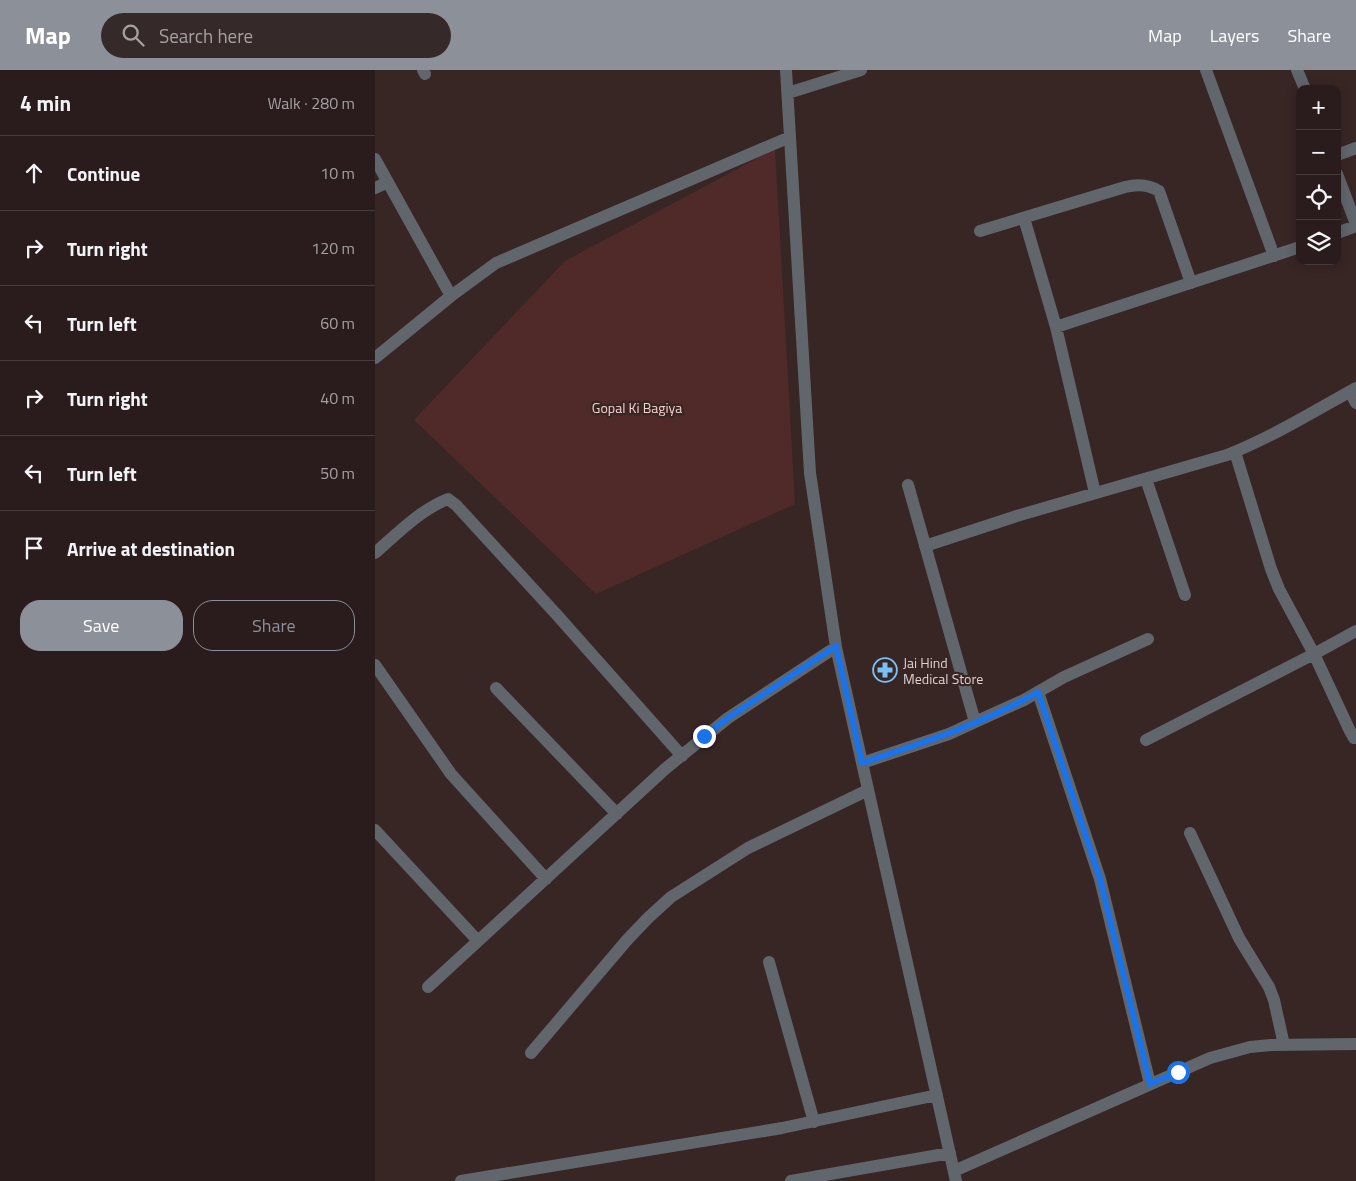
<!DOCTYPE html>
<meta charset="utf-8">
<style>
body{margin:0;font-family:"Titillium Web",sans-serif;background:#362929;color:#f1f3f6}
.controls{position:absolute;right:15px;top:15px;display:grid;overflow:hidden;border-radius:10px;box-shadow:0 2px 12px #0003}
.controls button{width:45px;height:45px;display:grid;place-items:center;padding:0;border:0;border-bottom:1px solid #463a3b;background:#2a1c1c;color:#f1f3f6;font:25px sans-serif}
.stop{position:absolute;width:15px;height:15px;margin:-11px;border:4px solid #1a73e8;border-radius:50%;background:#fff}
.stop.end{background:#1a73e8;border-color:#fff;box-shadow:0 1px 5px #0008}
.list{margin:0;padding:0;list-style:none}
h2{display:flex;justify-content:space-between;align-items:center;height:65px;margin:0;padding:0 20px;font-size:21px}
h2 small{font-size:16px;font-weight:400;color:#a5a1a3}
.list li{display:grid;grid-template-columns:32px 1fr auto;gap:15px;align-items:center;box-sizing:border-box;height:75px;padding:0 20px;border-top:1px solid #463a3b}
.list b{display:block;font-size:19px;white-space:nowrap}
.list em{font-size:16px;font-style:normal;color:#a5a1a3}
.actions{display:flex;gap:10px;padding:15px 20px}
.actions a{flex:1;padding:11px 0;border:1px solid #8c9099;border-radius:20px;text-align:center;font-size:18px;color:#8c9099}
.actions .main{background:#8c9099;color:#fff}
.icon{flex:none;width:28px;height:28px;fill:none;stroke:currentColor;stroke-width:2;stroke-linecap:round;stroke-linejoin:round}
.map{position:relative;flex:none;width:981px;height:1111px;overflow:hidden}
header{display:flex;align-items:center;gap:30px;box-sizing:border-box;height:70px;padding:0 25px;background:#8c9099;color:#fff}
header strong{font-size:24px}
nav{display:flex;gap:28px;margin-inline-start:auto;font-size:18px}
.search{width:350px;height:45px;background:#362929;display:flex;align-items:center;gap:12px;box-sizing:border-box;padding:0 18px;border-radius:28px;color:#a5a1a3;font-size:19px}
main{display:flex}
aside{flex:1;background:#2a1c1c}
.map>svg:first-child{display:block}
.green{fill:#4f2a28}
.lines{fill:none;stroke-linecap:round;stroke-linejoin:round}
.minor{stroke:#60666c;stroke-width:12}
.route{stroke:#1a73e8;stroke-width:6}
.labels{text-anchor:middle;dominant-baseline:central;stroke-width:4.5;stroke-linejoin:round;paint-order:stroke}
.park-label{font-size:14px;fill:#f4cfcb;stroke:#382625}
.poi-label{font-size:14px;fill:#ded2d0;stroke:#382625;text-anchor:start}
</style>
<header>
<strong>Map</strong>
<div class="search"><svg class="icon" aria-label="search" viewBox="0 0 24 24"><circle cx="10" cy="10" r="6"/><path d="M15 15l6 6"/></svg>Search here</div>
<nav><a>Map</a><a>Layers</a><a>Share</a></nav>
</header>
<main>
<aside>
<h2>4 min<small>Walk · 280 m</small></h2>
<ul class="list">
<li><svg class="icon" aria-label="ahead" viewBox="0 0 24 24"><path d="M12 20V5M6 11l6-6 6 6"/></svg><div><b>Continue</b></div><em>10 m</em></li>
<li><svg class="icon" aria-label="right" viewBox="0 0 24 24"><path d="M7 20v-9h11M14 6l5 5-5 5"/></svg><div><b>Turn right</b></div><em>120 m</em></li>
<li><svg class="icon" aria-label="left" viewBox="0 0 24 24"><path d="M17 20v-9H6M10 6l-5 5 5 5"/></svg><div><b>Turn left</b></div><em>60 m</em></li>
<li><svg class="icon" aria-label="right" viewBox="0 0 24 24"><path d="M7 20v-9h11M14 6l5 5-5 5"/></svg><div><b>Turn right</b></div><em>40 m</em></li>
<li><svg class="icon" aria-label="left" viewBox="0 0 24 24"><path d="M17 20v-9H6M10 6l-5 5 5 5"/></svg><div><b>Turn left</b></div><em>50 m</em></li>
<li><svg class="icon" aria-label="arrive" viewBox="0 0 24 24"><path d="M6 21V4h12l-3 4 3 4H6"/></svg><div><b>Arrive at destination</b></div></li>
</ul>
<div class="actions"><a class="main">Save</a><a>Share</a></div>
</aside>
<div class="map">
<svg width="981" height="1111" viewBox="0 0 981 1111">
<rect width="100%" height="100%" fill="#382625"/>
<path class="green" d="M400 79 420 434 221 524 39 350 190 191Z"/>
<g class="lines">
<path class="minor" d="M48 0 50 4
M411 0 435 403 461 577 581 1111
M831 0 899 186
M922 0 930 19
M413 23 486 0
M962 85 981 78
M0 89 76 226 121 193 415 67
M962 104 981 154
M0 118 13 112
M649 148 681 257 720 423
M605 161 750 117C762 114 773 114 784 121L816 213
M962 163 981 156
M681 257 925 177
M0 288 76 226
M975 322 981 333
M860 382 896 499 904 519 939 584 974 659 979 668H981
M771 409 810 525
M533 415 600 652
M550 476 645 445 852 385C897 367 938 342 981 318
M0 483C23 463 45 440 73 429L81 435 182 545 307 686
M0 595 76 704 171 809
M121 618 242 744
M663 622 725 809 775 1014
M771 670 939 584 981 561
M487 693 574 664 600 652 649 630 689 607 773 569
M0 760 103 871
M815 763 864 868 894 917 899 930 909 975
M394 892 439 1052
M53 917 290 699 353 648 461 577
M156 983 252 870 273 848 296 827 373 778 493 720
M579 1101 835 988 875 977 896 975 981 974
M86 1111 407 1058 562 1025
M416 1111 575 1083"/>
</g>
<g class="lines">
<path class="route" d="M329 666 353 648 461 576 487 693C547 673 608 654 663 622L725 809 775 1014 803 1002"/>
</g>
<defs>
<g id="pharmacy-ring" transform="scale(1.25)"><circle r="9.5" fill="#382625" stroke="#79bff8" stroke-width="1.5"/><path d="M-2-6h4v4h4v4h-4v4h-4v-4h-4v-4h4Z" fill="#79bff8"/></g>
</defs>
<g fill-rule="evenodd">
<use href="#pharmacy-ring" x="510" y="600"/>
</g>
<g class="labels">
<g class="park-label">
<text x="262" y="337">Gopal Ki Bagiya</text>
</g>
<g class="poi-label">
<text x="528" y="592">Jai Hind<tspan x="528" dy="16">Medical Store</tspan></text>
</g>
</g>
</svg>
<div class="controls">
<button>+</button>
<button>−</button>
<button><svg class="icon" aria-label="locate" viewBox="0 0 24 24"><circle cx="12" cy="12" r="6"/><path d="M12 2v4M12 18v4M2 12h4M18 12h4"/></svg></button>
<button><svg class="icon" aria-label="layers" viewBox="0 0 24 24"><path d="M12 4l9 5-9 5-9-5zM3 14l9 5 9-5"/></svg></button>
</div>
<div class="stop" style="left:803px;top:1002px"></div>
<div class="stop end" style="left:329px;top:666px"></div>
</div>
</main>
